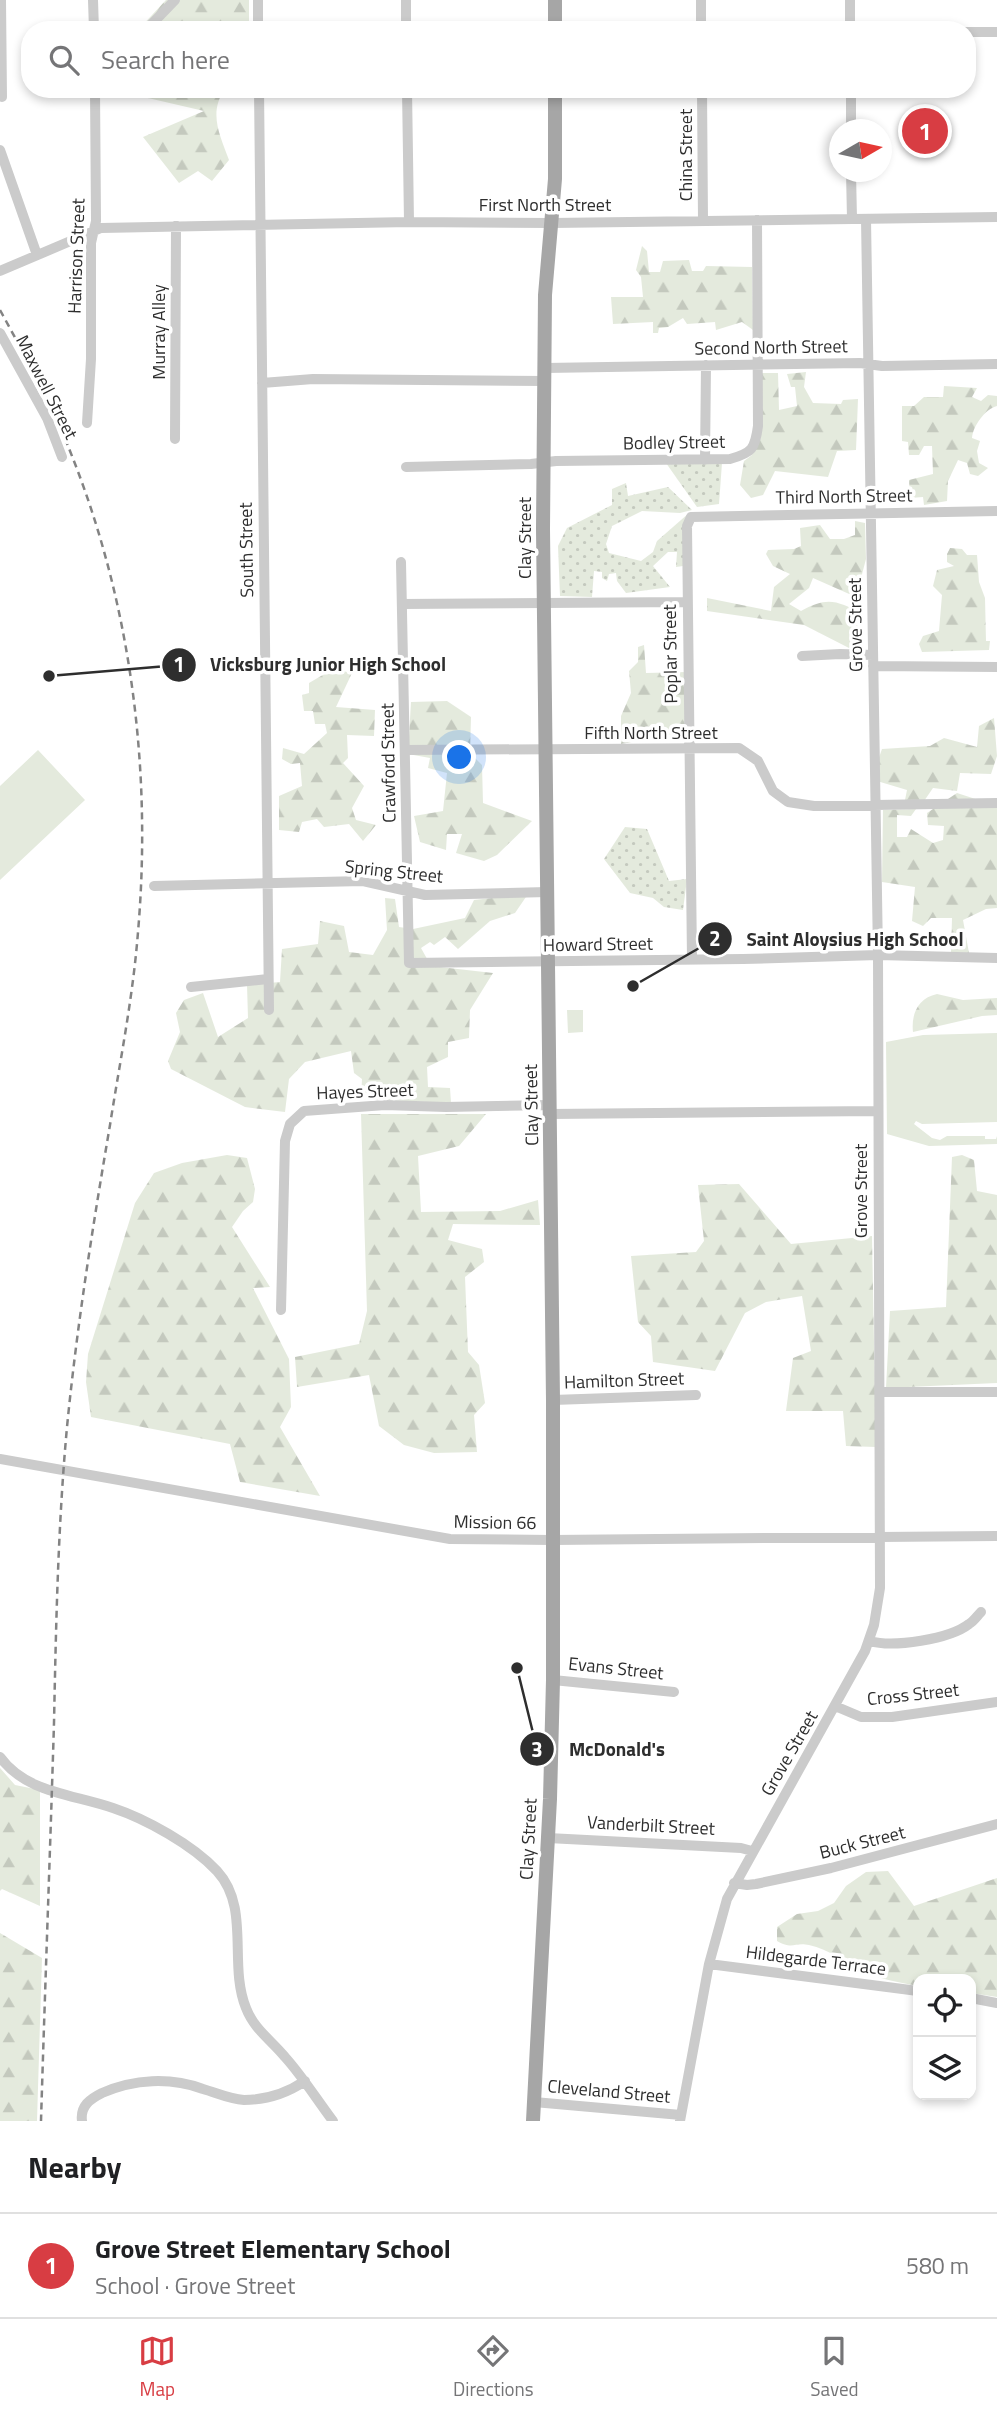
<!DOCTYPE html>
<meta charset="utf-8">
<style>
body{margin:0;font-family:"Titillium Web",sans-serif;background:#f6f6f6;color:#202124}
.controls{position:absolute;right:21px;bottom:21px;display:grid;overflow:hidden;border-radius:14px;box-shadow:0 4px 10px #0003}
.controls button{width:63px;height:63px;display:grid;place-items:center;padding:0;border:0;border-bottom:2px solid #e0e0e0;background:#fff;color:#202124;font:35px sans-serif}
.compass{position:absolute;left:829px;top:119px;width:63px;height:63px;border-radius:50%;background:#fff;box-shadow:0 4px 10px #0003;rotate:81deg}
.you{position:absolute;left:460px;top:758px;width:24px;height:24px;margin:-18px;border:5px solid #fff;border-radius:50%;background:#1a73e8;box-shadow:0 0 0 10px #1a73e833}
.badge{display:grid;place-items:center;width:46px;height:46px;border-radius:50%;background:#d83d43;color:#fff;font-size:23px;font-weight:700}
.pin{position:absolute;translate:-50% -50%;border:4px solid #fff;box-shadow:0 2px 7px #0006}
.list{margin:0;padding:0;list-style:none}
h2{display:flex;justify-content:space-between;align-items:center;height:91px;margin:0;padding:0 28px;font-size:30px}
h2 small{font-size:23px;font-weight:400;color:#757577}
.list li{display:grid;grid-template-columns:46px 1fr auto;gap:21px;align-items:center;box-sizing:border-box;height:105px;padding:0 28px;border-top:2px solid #e0e0e0}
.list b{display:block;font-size:26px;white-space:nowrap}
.list p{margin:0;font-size:23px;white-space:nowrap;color:#757577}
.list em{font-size:23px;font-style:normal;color:#757577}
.icon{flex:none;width:38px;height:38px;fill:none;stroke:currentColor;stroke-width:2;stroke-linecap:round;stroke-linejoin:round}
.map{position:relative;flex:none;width:997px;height:2121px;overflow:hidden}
.search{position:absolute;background:#fff;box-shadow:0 4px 10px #0003;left:21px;right:21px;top:21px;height:77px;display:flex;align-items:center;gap:18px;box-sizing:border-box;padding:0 24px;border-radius:28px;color:#757577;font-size:26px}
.sheet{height:196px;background:#fff}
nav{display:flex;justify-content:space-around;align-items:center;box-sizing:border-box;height:98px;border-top:2px solid #e0e0e0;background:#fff;font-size:19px;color:#757577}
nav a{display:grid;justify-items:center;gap:4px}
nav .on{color:#d83d43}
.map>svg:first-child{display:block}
.grass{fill:url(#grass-dots)}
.forest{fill:url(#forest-firs)}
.pitch{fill:#e4eadd}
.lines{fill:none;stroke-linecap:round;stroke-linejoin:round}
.minor{stroke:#cbcbcb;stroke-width:10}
.major{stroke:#a6a6a6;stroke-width:14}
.rail{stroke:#838383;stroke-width:2.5;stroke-dasharray:7 5;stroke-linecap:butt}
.labels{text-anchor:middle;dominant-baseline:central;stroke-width:7;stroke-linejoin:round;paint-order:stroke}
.street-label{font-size:18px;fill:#2e2e2e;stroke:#fff}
.leader{fill:none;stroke:#2e2e2e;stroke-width:2.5}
.callout-dot{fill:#2e2e2e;stroke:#fff;stroke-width:2.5}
.mark-label{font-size:21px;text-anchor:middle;font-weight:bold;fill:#fff}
.callout-label{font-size:19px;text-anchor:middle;font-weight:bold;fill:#2e2e2e;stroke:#fff;stroke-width:7;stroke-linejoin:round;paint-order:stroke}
</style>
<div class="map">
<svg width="997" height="2121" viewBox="0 0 997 2121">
<defs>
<pattern id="grass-dots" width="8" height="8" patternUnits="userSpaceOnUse" patternTransform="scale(1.75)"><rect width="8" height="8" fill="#e4eadd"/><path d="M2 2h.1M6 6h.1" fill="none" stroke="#c4c9be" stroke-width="1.8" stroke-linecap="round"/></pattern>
<pattern id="forest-firs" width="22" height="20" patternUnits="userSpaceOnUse" patternTransform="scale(1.75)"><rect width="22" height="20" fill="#e4eadd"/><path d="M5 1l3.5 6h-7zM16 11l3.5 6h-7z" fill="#c4c9be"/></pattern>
</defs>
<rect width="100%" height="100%" fill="#fff"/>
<path class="grass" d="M666 463H722L719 504 697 507Z
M626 483 628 496 668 487 692 510 680 513 642 511 612 526 606 544 609 553 641 561 653 552 657 541 689 513 683 566 676 567 677 552H668L653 566 670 587 626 593 617 581 616 573 609 574 607 581 602 578V572L594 571 592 597 560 596 558 546 567 528 612 505V489Z
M625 827 647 829 669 881 687 879 683 910 664 907 653 898 630 893 604 859Z"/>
<path class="forest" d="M166 0H249V30H138Z
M139 89H225C208 113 220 135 229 160L212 181 198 171 179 183 143 137 204 111 148 98Z
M642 246 647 251 649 272H660L663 261 689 260 692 271H703L706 266 752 267 753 330 742 322 716 330 715 322 687 324 683 318 668 327 659 328 658 333H653V322L613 324 611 297H643L641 277 636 270Z
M806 372 804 387 813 403 841 404 843 400 858 399 856 450 837 451 828 477 775 471 763 495 751 498 740 485 744 461 752 455 762 373H778L779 410 797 406 795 387H791L787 374Z
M944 386 977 388 972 397 981 401 988 395 997 396V406C985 409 973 426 972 438L980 441 977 451 979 463 988 468 978 476 970 474 967 463 958 460 948 481 947 501 924 505 923 497 910 498 909 480 933 474 932 446H924L919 455H909L908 442 902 441V406H914L924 397H943Z
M855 521 865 523 866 559 856 597 813 578 809 588 789 604 801 611C828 596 837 601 863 614L849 648 804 625 707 611V598L771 611 774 587 790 574 773 566 766 554 768 550 794 549 801 546 800 528 820 525 830 539H844L855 535Z
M950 548 962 549 967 555H977L979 582 985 598 986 641H990L989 650 922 652 919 644 923 636 939 631 942 595 933 586 937 570 954 566 947 562V554Z
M644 645 646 673 686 672 687 732 621 744V716L631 693 629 671 638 662V647Z
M333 669 352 673 336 707 375 710 374 736 347 735 348 758 343 763 364 786 352 808 356 820 376 825 363 841 349 824 324 827 317 819 302 822 299 832 279 830V796L302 786 300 763 291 764 282 759 283 748 304 754 327 733 325 724H315L313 711H304L302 695 309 693V683Z
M447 701 471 717 470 753 482 765 483 803 532 821 497 855 484 861 456 853 462 834H447L446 850 420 842 414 816 443 811 447 773 428 768 430 758 408 754 411 702Z
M994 718 997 756 991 774 960 773 957 791 933 788 922 804 905 800 907 790 877 781 876 766 882 749 930 746 944 738 977 747 979 726Z
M957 793 997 806V908L986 909 963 920 969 953 951 952 952 918H931L923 926 912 921 915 887 882 882 883 810 916 809 911 816 897 815V837H907L911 829 933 843 943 840 944 826 928 825 927 813Z
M528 894 515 913 490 921 458 949 445 937 434 945 430 942 421 948 431 966 493 973 470 1010 469 1038 448 1042V1057L427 1067 428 1087 450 1088 451 1103 361 1099 362 1079 354 1073 351 1051 305 1062 289 1079 285 1112 245 1107 171 1069 168 1061 180 1032 176 1013 184 1000 203 993 218 1037 248 1018 247 985 280 982 282 949 318 944 320 921 344 926 349 952 373 955 387 930 385 898 395 899 399 927 413 929 465 918 474 900Z
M937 994 963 1000 997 998V1015L982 1016 913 1032C911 1014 918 998 937 994Z
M361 1114H486L459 1146 418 1156 421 1212 500 1211 538 1200 540 1225 453 1224 448 1240 482 1249 484 1262 465 1277 468 1352 479 1365 485 1403 474 1415 477 1452 434 1453 404 1445 379 1426 369 1375 297 1387 295 1357 359 1344 367 1311Z
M227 1155 247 1158 255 1189 253 1202 243 1211 232 1227 270 1287 253 1288 289 1359 291 1407 280 1427 320 1496 240 1482 230 1444 91 1417 86 1382 88 1354 135 1203 154 1173 182 1163Z
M962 1155 974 1160 977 1191 997 1195V1383L886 1388 890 1311 946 1307 952 1157Z
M739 1184 791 1244 872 1236 876 1447 846 1446 843 1411H786L793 1358 811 1351 802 1296 766 1302 745 1313 715 1371 653 1362 651 1336 638 1322 631 1256 696 1252 704 1241 698 1185Z
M0 1768 15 1785 40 1790V1906L2 1889 0 1891Z
M888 1871 914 1906 997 1878V1997L971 1993V1979H918V1986C901 1983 880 1979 864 1972 846 1963 829 1949 809 1945 794 1942 793 1950 777 1941V1927L797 1914 818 1911 834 1903 846 1886 866 1872Z
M0 1933 42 1958 37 2121H0Z"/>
<path class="pitch" d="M38 750 85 800 0 880V786Z
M567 1010H583V1032L568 1033Z
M997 1033V1122L922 1124 916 1121 914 1124 932 1138 940 1140 947 1136H985V1139H996L997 1136V1144L929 1146 887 1134 886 1042 923 1035Z"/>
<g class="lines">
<path class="minor" d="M1 0 2 97
M93 0 94 30
M258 0V30
M406 0V30
M701 0V30
M850 0V30
M146 30 175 0
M967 32H997
M259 89 269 1010
M407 89 409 222
M702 89 703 221
M851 89V130
M0 150 37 255
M851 172 852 219
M0 271 101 228 409 222 552 223 997 217
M0 333 47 418 62 457
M545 368 860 363 882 366 997 364
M262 383 313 379 546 381
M87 423 91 359V243L96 221 95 89
M175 439 176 226
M705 460 706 365
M406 467 531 464 556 461 730 459C752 453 755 449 758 426L757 220
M401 562 409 963 743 959 878 955 997 958
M402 604 687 602
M802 656 840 654 873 655
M873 666 997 667
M405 750 739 748 758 761 773 791 788 802 814 806 997 803
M154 886 363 881 425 895 547 892
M692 960 687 526 691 517 997 511
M191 987 268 979
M550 1114 878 1111
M281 1310 285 1141 290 1124 304 1111 385 1105 446 1107 550 1105
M880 1392H997
M553 1400 696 1395
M0 1459 450 1539 552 1540 997 1536
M870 1641C893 1648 950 1639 969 1624 974 1621 977 1616 981 1612
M553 1680 674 1692
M835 1706 861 1717H892L997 1702
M0 1757C26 1793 73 1794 113 1808 146 1819 193 1845 217 1871 251 1908 228 1964 246 2008 254 2029 271 2040 285 2057 303 2077 317 2100 333 2121
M548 1838 741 1848 752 1851
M734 1883 747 1885 756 1884 831 1868 997 1824
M709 1964 918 1991
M971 1998 997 2003
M534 2102 681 2115
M82 2121C80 2106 90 2099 102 2093 134 2079 170 2077 203 2089 217 2093 229 2099 244 2100 267 2100 287 2093 305 2081
M680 2121 709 1964 727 1899 865 1651 874 1625 880 1588 878 955 866 219"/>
<path class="major" d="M555 0V30
M533 2121 550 1799 553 1680V1400L543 529 545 295 555 179V89"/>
<path class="rail" d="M0 310C25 356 51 402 70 451 131 603 152 769 138 932 133 997 120 1061 110 1125 93 1225 77 1325 67 1427 58 1525 56 1625 54 1723 50 1856 45 1988 41 2121"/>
</g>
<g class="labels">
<g class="street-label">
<text transform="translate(685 155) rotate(-90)">China Street</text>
<text x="545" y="204">First North Street</text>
<text transform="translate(76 256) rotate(-88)">Harrison Street</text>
<text transform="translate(158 332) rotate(-90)">Murray Alley</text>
<text transform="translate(771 347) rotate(-1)">Second North Street</text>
<text transform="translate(47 387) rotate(63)">Maxwell Street</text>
<text transform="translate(674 442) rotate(-1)">Bodley Street</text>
<text transform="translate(844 496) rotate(-1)">Third North Street</text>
<text transform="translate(524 538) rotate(-90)">Clay Street</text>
<text transform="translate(246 550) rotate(-91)">South Street</text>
<text transform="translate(855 625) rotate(-91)">Grove Street</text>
<text transform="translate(670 654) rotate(-91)">Poplar Street</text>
<text x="651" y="732">Fifth North Street</text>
<text transform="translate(388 763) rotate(-91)">Crawford Street</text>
<text transform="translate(394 871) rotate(6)">Spring Street</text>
<text transform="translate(598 944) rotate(-1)">Howard Street</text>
<text transform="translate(365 1091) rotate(-2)">Hayes Street</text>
<text transform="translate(531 1105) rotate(-91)">Clay Street</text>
<text transform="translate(860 1191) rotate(-90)">Grove Street</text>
<text transform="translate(624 1380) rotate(-2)">Hamilton Street</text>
<text transform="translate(495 1522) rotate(1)">Mission 66</text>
<text transform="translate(616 1668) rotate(6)">Evans Street</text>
<text transform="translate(913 1694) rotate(-6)">Cross Street</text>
<text transform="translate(789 1753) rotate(-60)">Grove Street</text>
<text transform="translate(651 1825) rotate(3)">Vanderbilt Street</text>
<text transform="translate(528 1839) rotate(-87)">Clay Street</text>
<text transform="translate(862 1842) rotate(-14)">Buck Street</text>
<text transform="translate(816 1960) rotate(7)">Hildegarde Terrace</text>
<text transform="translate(609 2091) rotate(5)">Cleveland Street</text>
</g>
</g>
<path class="leader" d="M49 676L179 665M633 986L715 939M517 1668L537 1749"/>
<g class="callout-dot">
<circle cx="49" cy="676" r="7"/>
<circle cx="633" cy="986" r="7"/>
<circle cx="517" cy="1668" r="7"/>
<circle cx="179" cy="665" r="18"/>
<circle cx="715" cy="939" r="18"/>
<circle cx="537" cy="1749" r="18"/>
</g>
<g class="mark-label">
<text x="179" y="672">1</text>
<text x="715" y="946">2</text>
<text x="537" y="1757">3</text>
</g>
<g class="callout-label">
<text x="328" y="671">Vicksburg Junior High School</text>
<text x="855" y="946">Saint Aloysius High School</text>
<text x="617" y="1756">McDonald's</text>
</g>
</svg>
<div class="controls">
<button><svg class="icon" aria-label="locate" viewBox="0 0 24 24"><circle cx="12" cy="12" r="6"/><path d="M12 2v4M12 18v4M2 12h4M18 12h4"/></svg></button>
<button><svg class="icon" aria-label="layers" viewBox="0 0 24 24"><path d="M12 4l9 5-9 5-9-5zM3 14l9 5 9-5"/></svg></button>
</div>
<svg class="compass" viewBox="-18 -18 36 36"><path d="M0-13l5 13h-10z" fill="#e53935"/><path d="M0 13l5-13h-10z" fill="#757577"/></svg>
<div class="you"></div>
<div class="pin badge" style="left:925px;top:131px">1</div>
<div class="search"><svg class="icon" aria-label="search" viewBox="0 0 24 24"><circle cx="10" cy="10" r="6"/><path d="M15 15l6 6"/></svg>Search here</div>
</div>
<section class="sheet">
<h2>Nearby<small></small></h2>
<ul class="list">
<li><span class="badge">1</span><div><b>Grove Street Elementary School</b><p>School · Grove Street</p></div><em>580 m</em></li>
</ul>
</section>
<nav>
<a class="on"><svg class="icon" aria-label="map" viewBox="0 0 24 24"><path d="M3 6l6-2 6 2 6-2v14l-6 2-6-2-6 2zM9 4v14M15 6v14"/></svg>Map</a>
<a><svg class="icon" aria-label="directions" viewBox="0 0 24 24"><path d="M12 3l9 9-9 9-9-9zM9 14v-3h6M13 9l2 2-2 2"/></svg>Directions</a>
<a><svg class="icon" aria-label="saved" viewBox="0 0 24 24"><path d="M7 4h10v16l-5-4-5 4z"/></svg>Saved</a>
</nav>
